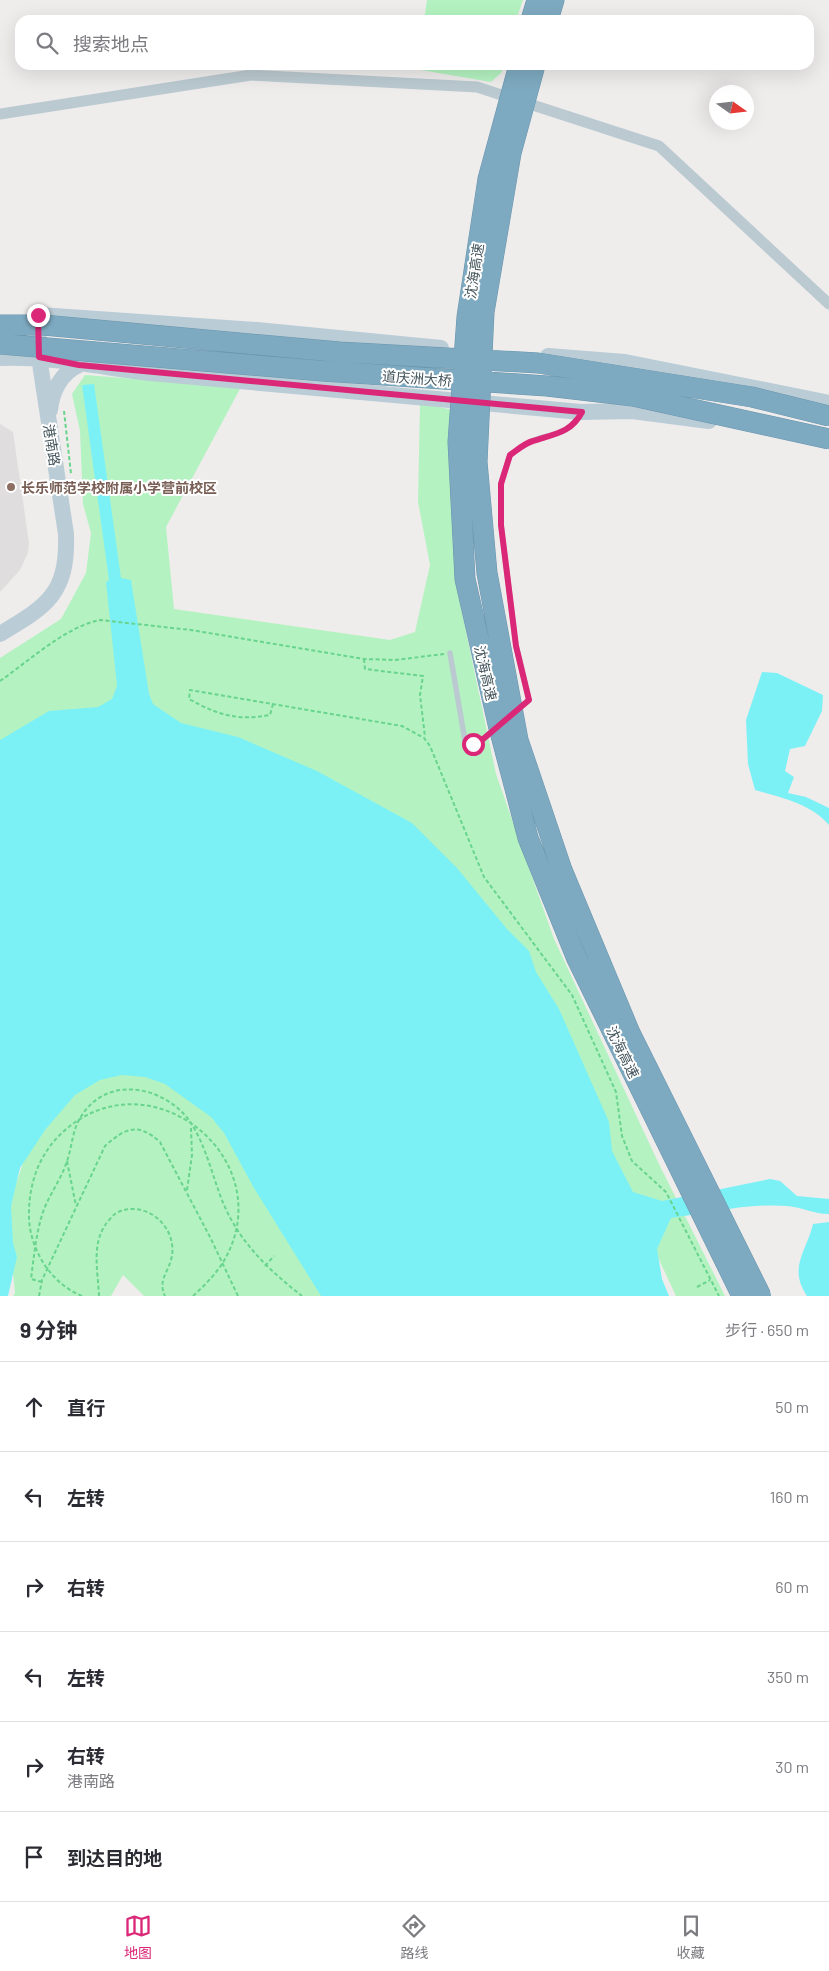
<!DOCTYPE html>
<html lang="zh">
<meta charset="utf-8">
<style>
body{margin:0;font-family:Barlow,"Noto Sans SC",sans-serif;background:#f7f7f7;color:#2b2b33}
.compass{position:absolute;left:709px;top:85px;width:45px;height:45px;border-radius:50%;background:#fff;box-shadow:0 5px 20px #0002;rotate:104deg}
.stop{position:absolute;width:15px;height:15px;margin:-11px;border:4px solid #db2777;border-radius:50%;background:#fff}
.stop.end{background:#db2777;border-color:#fff;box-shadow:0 1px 5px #0008}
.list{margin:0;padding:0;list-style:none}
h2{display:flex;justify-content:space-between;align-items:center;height:65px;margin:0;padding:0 20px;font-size:21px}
h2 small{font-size:16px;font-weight:400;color:#7c7c81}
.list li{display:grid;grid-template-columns:32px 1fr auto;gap:15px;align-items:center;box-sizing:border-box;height:90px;padding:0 20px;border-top:1px solid #e1e1e2}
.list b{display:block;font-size:19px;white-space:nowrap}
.list p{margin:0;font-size:16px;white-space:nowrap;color:#7c7c81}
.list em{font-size:16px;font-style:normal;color:#7c7c81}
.icon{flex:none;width:28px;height:28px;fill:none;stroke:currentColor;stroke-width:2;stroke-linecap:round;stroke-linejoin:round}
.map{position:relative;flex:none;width:829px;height:1296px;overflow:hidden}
.search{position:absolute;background:#fff;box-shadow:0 5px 20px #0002;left:15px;right:15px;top:15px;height:55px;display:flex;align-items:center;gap:12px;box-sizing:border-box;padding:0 18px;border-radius:15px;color:#7c7c81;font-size:19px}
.sheet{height:605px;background:#fff}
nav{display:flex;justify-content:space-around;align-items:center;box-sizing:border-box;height:70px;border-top:1px solid #e1e1e2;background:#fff;font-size:14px;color:#7c7c81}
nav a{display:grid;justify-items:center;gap:2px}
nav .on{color:#db2777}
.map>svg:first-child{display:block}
.education{fill:#e0ddde}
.green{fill:#b4f3c1}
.water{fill:#7cf1f5}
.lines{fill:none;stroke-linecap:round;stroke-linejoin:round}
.highway-casing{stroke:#6995ad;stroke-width:21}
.path{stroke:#68d48d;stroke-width:2;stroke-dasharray:4 2.5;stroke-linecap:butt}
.lane{stroke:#bbcad1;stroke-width:5.5}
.street{stroke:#bbcad1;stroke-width:11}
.secondary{stroke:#baccd6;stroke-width:16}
.highway{stroke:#7eaac1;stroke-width:20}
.highway-bridge-casing{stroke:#6995ad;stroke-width:21;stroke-linecap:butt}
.path-bridge{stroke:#68d48d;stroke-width:2;stroke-dasharray:4 2.5;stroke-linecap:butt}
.highway-bridge{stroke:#7eaac1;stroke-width:20}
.route{stroke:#db2777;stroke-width:6}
.education-dot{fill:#8d6e63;stroke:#fff;stroke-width:2}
.labels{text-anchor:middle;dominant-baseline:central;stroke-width:4;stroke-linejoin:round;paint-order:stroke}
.street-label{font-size:14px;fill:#43545b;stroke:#fff}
.education-label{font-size:14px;font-weight:bold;fill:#785e54;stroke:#fff;text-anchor:start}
</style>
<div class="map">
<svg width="829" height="1296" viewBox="0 0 829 1296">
<rect width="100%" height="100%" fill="#efecec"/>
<path class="education" d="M0 424 13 432 29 543 28 553 20 570 0 592Z"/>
<path class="green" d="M427 0H523L516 20H424Z
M416 65H503L502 72 491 82 415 69Z
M85 375 241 387 166 527 174 609 390 640 415 632 430 565 418 502 420 403 453 410 461 608 496 774 554 939 658 1162 725 1296H676L562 1051 0 746V658L61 619 86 573 91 533 83 504 80 431 72 394Z
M147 1065 224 1113 330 1296H144L123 1275 111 1296H13L15 1293 7 1210 33 1134 86 1079Z"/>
<path class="water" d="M94 384 121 578 131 580 149 694 153 704 181 723 238 737 317 771 412 823 457 868 507 929 529 951 536 972 559 1009 609 1122 612 1151 633 1192 662 1201 770 1179 780 1181 797 1196 829 1199V1214C814 1214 802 1207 787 1206 749 1203 709 1213 671 1218L657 1249 662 1279 669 1296H321L254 1188 224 1133 211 1117 165 1084 145 1077 122 1075 100 1080 75 1095 45 1130 20 1168 11 1206 13 1243 17 1257 8 1296H0V740L49 711 98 707 112 699 117 686 106 582 109 580 82 385Z
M762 672 777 673 823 695 822 711 805 746 790 749 785 771 794 777 788 793 806 797 829 808V825C812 804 780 797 755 790L748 764 746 720Z
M829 1222V1296H807C788 1267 806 1253 813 1224Z"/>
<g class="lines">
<g class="highway-casing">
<path id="highway" d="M531 20 537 0
M548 20 554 0"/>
</g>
<path class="path" d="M64 411 71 474
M364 659 365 669 423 676 420 695 425 737
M0 681C29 661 65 627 100 620L191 630 364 659 395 660 444 654
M273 704 270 715C237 721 218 715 189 699L190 690 402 726 424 738 430 746 484 877 572 995 616 1092 622 1136 632 1161 666 1192 719 1296
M67 1161 76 1206
M187 1190 192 1155 191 1128
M265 1266 274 1256
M42 1282 31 1279C34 1256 36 1233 43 1212 49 1195 60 1181 66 1164 71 1151 72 1136 77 1124 98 1079 150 1081 182 1112 204 1134 212 1177 224 1205 241 1244 270 1271 302 1296
M697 1287 710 1280
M39 1296 42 1280 105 1146C125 1128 138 1122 160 1142L211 1239 238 1296
M99 1296C98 1270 90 1240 110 1219 116 1211 124 1209 134 1209 159 1210 178 1236 171 1260 167 1274 158 1281 165 1296"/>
<path class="lane" d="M450 653 465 741C479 745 486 737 495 729
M518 710 529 700 516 646 501 525V483L510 455C516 451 523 445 530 442 549 433 570 436 580 414"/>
<path class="street" d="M0 114 251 75 477 87 659 146 829 304"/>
<path class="secondary" d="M40 315 257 330 441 348
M548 356 625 362 829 403
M0 358C50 356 100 367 150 373L581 412 632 411 709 421
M50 410C52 391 61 373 79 365
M0 634C47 606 68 594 66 534L39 357 38 315"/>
<use href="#highway" class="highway"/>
<g class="highway-bridge-casing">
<path id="highway-bridge" d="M519 65 488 179 467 317 458 442 465 579 498 724 528 838 577 959 742 1296
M535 65 511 153 484 312 477 462 487 573 518 740 562 870 630 1033 761 1296
M0 325H43L339 352 538 363 752 397 829 416
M0 344 323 371 547 386 633 396 829 439"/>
</g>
<path class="path-bridge" d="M82 1296C52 1284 31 1252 29 1219 28 1186 38 1154 64 1131 150 1054 281 1158 225 1259 217 1273 205 1285 193 1296"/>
<use href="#highway-bridge" class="highway-bridge"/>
</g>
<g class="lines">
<path class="route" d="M38 315 39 357 79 365 582 412C571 433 554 434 533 441 525 443 517 450 510 455L501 484V525L516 646 529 700 482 740 473 744"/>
</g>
<circle class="education-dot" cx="11" cy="487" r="5"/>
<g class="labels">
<g class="street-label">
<text transform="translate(474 271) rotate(-81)">沈海高速</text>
<text transform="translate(417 378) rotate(4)">道庆洲大桥</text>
<text transform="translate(52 445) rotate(81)">港南路</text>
<text transform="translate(486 673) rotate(77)">沈海高速</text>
<text transform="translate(623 1052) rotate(64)">沈海高速</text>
</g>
<g class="education-label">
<text x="21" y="487">长乐师范学校附属小学营前校区</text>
</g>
</g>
</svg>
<svg class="compass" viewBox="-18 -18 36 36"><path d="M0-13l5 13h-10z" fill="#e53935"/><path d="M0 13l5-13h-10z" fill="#7c7c81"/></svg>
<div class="stop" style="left:473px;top:744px"></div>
<div class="stop end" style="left:38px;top:315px"></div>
<div class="search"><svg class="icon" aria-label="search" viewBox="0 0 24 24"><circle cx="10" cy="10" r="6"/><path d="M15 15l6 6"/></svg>搜索地点</div>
</div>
<section class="sheet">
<h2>9 分钟<small>步行 · 650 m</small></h2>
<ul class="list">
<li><svg class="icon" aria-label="ahead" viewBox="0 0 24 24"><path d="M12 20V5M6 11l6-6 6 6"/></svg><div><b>直行</b></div><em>50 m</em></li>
<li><svg class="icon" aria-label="left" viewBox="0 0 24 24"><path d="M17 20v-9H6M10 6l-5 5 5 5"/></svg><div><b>左转</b></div><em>160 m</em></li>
<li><svg class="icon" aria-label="right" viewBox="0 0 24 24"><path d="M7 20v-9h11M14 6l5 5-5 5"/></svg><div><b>右转</b></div><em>60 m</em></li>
<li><svg class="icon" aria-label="left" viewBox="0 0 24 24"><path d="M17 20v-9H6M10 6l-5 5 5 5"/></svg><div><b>左转</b></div><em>350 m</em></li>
<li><svg class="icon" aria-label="right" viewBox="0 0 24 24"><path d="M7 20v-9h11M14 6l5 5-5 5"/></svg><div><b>右转</b><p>港南路</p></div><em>30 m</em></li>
<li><svg class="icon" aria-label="arrive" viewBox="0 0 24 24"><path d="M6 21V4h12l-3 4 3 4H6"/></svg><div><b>到达目的地</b></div></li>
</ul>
</section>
<nav>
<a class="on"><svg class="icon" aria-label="map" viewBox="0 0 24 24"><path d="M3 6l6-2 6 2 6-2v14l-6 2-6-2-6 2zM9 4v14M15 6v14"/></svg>地图</a>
<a><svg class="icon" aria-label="directions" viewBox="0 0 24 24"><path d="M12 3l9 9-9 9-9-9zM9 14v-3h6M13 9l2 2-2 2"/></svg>路线</a>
<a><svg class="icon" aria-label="saved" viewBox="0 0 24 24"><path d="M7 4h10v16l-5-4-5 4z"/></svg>收藏</a>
</nav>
